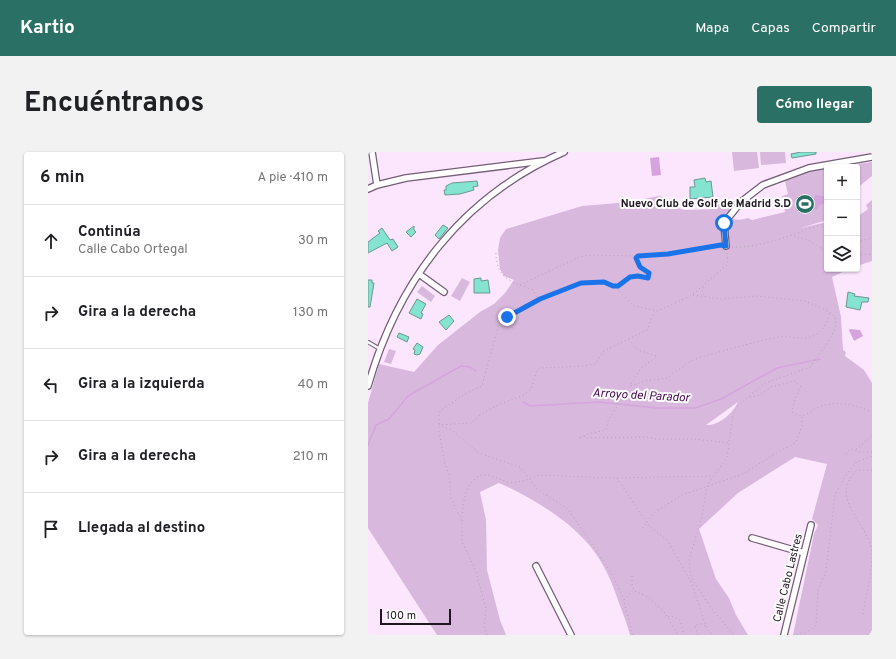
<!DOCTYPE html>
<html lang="es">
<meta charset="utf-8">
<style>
body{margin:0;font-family:Overpass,sans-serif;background:#f2f2f2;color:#202124}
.controls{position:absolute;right:12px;top:12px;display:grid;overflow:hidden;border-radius:4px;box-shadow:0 1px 3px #0004}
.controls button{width:36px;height:36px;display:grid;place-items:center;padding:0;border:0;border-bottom:1px solid #e0e0e0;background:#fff;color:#202124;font:20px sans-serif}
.scale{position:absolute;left:12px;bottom:10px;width:71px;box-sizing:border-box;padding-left:4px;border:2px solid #1f1621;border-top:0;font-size:11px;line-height:14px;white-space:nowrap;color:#1f1621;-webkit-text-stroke:3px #fcfcfc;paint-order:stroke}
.stop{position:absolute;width:12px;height:12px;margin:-9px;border:3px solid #1a73e8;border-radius:50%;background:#fff}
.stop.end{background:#1a73e8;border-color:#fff;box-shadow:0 1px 4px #0008}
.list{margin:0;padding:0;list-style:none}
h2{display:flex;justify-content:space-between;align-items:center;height:52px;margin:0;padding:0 16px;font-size:17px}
h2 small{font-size:13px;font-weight:400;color:#757577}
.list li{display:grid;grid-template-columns:26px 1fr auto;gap:12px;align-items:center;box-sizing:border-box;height:72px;padding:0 16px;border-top:1px solid #e0e0e0}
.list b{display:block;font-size:15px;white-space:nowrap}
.list p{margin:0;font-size:13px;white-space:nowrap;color:#757577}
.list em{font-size:13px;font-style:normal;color:#757577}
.icon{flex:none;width:22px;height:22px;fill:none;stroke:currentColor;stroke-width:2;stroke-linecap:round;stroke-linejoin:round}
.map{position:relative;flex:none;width:504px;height:483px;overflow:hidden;border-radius:4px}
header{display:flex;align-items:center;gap:24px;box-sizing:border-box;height:56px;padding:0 20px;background:#2b7064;color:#fff}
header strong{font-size:19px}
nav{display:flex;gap:22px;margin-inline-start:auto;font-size:14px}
.intro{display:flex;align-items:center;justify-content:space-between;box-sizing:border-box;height:96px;padding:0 24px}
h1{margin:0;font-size:28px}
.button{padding:10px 18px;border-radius:4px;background:#2b7064;color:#fff;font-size:14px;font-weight:700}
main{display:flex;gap:24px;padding:0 24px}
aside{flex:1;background:#fff;border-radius:4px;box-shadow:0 1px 3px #0004}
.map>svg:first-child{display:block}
.green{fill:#d9b8de;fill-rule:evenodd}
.water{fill:#d5a4dd}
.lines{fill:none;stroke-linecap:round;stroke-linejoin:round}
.stream{stroke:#d5a4dd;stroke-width:1.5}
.building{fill:#84e3d1;stroke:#6d978e}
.lane-casing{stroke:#745e77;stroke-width:4.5}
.street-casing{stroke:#745e77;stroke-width:8}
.path{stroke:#b5a4b8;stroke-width:1;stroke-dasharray:1 3;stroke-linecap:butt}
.lane{stroke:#fff;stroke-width:2.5}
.street{stroke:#fff;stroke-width:5.5}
.route{stroke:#1a73e8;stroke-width:5}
.labels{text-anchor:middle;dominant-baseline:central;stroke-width:4;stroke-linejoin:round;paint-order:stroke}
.poi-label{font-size:11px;font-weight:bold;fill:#1f1621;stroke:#fcfcfc;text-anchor:end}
.street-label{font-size:11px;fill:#1f1621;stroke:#fcfcfc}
.water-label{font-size:12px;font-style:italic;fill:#45074e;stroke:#fcfcfc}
</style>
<header>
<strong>Kartio</strong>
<nav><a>Mapa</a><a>Capas</a><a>Compartir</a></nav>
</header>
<div class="intro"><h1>Encuéntranos</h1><a class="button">Cómo llegar</a></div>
<main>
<aside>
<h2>6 min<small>A pie · 410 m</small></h2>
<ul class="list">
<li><svg class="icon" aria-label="ahead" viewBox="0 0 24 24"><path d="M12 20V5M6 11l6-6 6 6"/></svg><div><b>Continúa</b><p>Calle Cabo Ortegal</p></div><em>30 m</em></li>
<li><svg class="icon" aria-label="right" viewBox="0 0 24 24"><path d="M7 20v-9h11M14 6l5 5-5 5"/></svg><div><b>Gira a la derecha</b></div><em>130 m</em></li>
<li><svg class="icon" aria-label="left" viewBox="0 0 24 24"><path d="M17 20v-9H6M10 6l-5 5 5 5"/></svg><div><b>Gira a la izquierda</b></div><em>40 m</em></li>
<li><svg class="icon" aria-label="right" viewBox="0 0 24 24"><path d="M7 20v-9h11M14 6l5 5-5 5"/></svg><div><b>Gira a la derecha</b></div><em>210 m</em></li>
<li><svg class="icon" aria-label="arrive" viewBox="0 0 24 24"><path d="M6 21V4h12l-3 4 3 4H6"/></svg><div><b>Llegada al destino</b></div></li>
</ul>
</aside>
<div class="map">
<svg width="504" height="483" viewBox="0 0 504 483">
<rect width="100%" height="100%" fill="#fbe6fe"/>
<path class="green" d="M364 0H389L391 16 366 19Z
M392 0H417L418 11 393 13Z
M504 10V24L489 36 491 38 489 40V15H468Z
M459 16V68L433 76 459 70V117H481L464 125 473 165 475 198 478 200 477 204 496 218 504 231V478L501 483H425L446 382 450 373 444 367 459 312 427 305 370 341 331 377 348 427 361 446 368 463 380 483H262C259 471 255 462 251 451 244 430 236 411 222 394 201 368 161 344 131 331L112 340 118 368 119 418 132 468 138 483H69L0 376V251L11 212 46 220 70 193 112 160 126 152 137 141 146 128 136 124 132 117 130 98 132 86 138 77 214 54 262 50 290 44 295 45 307 55 316 58 348 57 351 51 361 50C363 66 362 71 380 66L384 68 417 60 414 44 420 42 417 29 440 19ZM370 250C365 261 351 274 338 273Z
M504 48V109L489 114V65L500 57 498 53Z
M94 126 102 130 92 149 83 144Z
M54 134 67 144 63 150 49 140Z
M21 197 28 199 23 212 16 210Z"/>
<path class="water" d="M291 5 293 23 284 24 282 6Z
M449 43 459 45V51L452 53 448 58 442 56 447 44Z
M482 177 492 178 495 184 486 189 481 178Z"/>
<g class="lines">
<path class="stream" d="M155 250 162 254 231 250 289 256H327L353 247 409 216 452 207
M0 293 8 273 21 267 40 244 93 214 102 215 108 219"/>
</g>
<path class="building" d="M433 0H448V2L424 6 423 2Z
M337 26 338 30 343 29 345 45 322 47V35H327L326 28Z
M109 29 110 34 105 35 106 38 92 42 77 43 76 38H78V34L84 31Z
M75 73 80 76 71 87 67 83Z
M46 74V78L48 80 43 85 38 80Z
M14 76 22 88 25 87 30 95 24 99 19 91 0 101V90L12 81 10 79Z
M113 126V129L120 128 122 141H106V127Z
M0 128H4V131H6L2 155H0Z
M480 140 487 142 486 144 501 146 500 150H494L492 158 478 155Z
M49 147 58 152 53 161 55 162 53 167 41 161Z
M81 163 86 169 78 178 71 170Z
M31 181 41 185 39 190 29 185Z
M49 191 55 195 52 202 49 203 46 202 47 198 45 197Z"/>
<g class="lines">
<g class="lane-casing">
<path id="lane" d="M0 190 12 197"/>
</g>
<g class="street-casing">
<path id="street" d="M4 0 9 33
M0 37 9 33 38 26 175 9
M358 94 356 71 373 50 395 33 441 16 504 5
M51 122 76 140
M0 234C30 128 95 44 196 0
M384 386 436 401
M168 414 203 483
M416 483 443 373"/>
</g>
<path class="path" d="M422 83 442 89 453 96 459 103
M489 90 504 86
M364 95C397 96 428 80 459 71
M453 96 459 95
M128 101C128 127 144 130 165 138L170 147
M489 103 504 102
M152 133 211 105 222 103 269 104
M246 134C253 133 257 126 264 125 270 123 275 127 281 125V121C275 118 266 111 270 104L300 102 353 93
M325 143 354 147 389 144 437 149 462 160 467 165 468 169 467 177 458 193 442 215 395 232 370 254 365 262 359 306 341 330 338 340 334 364 321 408 323 425 343 456 366 483
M336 143 334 138 336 133
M263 234 277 229 299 226 323 209 333 205C359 198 385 190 411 185 424 183 435 190 447 183 457 178 458 170 462 161
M382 245 390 244 403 235 427 229 433 235 427 246 424 260 429 263C439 265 443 258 451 255 469 248 488 253 504 260
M216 284 218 286 278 285 288 287H326L361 291
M212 286 220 282 238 278 240 269 273 216 289 204 270 198 261 188
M488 297 504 284
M478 302 482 297 492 300H504
M249 326 281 374 300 389 323 430 339 477 345 483
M94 369 95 353 98 340 102 332 109 325 114 323H121L142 331 155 329 172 323 243 326 345 324
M274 376 287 360 314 343 375 322 415 297 422 294 428 290 434 274V264
M264 424V434L267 439 280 445 297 461 310 483
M256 448 266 437
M495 462C498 442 504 421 504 401 501 370 459 347 489 318H504
M300 465H306L312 468 316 483
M119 483 116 476 118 457 110 427 107 417 94 390V369L83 347 81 322 77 312 71 279V261L73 258 99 241 114 234 130 175 134 169 164 151 213 131 236 130 247 135 266 154 290 159 324 143 360 112 359 99
M265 483 254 443 244 422 200 357 170 338 152 315 111 301 84 278 71 273 103 271 113 262 132 252 156 243 163 237 169 218 174 216 215 214 227 212 236 199 279 178 286 160
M330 483 327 473 334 472 337 474
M425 483C433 481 445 480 448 472L450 439 458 419 467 343 476 326 487 311 504 304"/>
<use href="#lane" class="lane"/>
<use href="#street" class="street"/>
</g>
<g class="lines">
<path class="route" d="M139 165 172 147 213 131 236 130 245 134H250L262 125 270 124 280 126 281 121 272 115 268 106 270 104 300 102 353 93 358 94 356 71"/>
</g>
<defs>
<g id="stadium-disc" transform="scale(1)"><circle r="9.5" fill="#2b7064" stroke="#fcfcfc"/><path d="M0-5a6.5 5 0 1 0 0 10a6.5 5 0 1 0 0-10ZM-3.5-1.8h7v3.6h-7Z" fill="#fff"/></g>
</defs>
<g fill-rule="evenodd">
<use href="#stadium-disc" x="437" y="52"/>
</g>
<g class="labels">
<g class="poi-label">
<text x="423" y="52">Nuevo Club de Golf de Madrid S.D</text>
</g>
<g class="street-label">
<text transform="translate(420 426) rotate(-76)">Calle Cabo Lastres</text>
</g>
<g class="water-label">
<text transform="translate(273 244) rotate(3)">Arroyo del Parador</text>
</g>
</g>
</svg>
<div class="controls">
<button>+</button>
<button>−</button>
<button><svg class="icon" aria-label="layers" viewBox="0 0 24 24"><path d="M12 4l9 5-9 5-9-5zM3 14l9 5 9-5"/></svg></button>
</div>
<div class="scale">100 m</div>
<div class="stop" style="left:356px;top:71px"></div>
<div class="stop end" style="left:139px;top:165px"></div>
</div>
</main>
